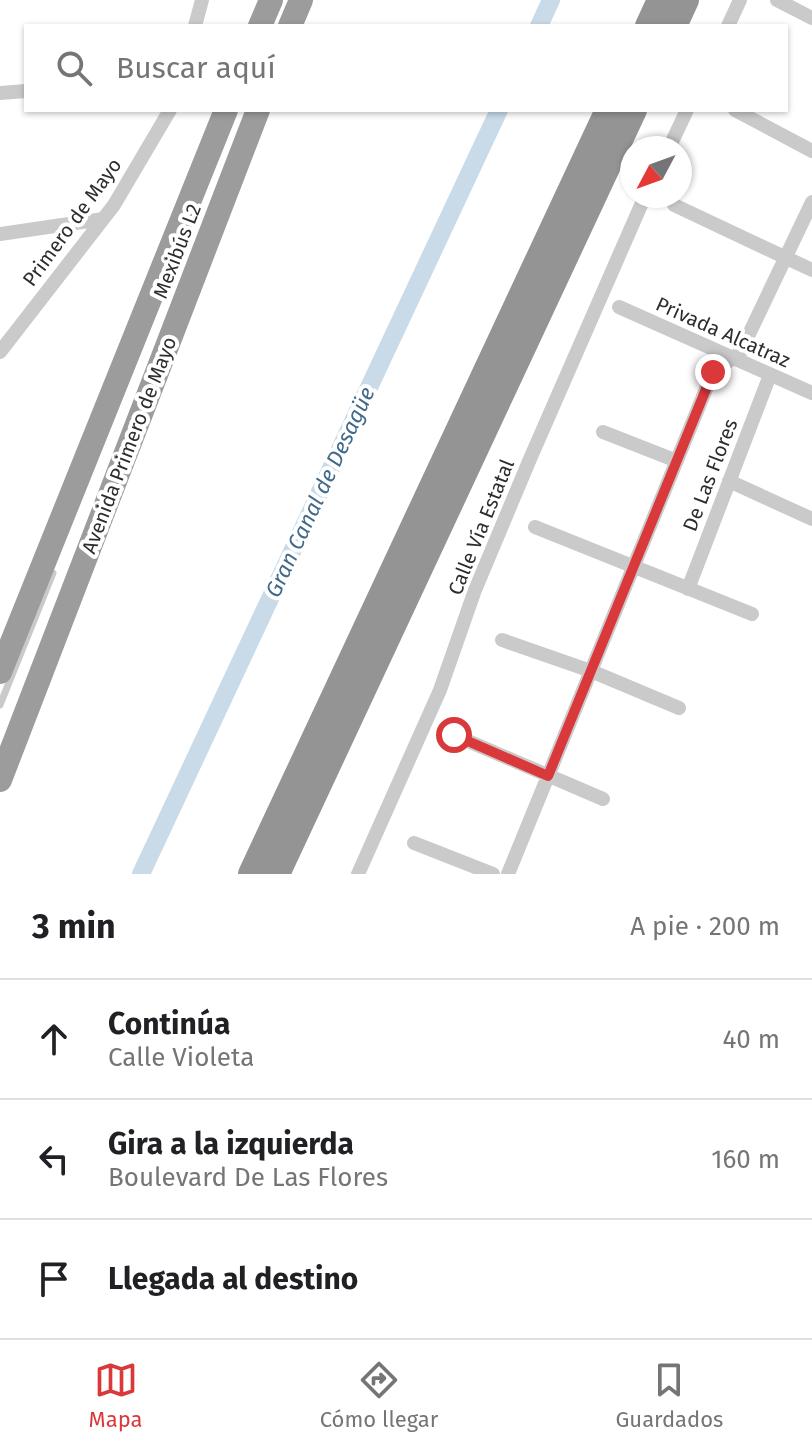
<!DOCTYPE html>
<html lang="es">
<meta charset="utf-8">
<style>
body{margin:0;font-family:"Fira Sans",sans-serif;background:#f2f2f2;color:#202124}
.compass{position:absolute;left:620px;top:136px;width:72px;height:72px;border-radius:50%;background:#fff;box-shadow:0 2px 6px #0004;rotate:229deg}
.stop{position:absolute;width:24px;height:24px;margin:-18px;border:6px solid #da393c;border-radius:50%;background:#fff}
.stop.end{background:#da393c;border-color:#fff;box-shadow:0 2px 8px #0008}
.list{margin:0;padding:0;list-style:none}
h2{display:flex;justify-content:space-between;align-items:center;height:104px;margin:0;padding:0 32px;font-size:34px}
h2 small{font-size:26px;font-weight:400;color:#757577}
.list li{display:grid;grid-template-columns:52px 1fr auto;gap:24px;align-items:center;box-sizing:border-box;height:120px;padding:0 32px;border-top:2px solid #e0e0e0}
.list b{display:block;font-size:30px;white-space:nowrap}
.list p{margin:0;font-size:26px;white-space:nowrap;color:#757577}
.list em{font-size:26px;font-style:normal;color:#757577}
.icon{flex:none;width:44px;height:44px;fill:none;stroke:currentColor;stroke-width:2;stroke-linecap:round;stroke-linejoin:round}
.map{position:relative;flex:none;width:812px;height:874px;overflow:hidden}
.search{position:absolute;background:#fff;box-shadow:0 2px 6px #0004;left:24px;right:24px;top:24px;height:88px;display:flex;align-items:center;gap:20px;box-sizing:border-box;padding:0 28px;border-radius:0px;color:#757577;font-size:30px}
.sheet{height:464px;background:#fff}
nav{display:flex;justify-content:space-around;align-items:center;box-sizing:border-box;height:112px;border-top:2px solid #e0e0e0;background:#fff;font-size:22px;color:#757577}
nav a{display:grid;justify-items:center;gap:4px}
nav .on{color:#da393c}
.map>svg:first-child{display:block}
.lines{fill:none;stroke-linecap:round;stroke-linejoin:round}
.canal{stroke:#c9dbe9;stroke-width:18}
.service{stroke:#cacaca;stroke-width:7}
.minor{stroke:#cacaca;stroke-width:14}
.trunk{stroke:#9c9c9c;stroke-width:24}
.motorway{stroke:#949494;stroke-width:26}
.route{stroke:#da393c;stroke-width:10}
.labels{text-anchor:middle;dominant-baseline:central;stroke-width:8;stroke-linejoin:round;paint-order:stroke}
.street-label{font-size:20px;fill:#2d2d2d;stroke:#fff}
.water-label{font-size:22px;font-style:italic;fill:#40698a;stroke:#fff}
</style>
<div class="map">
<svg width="812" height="874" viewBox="0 0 812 874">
<rect width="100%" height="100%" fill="#fff"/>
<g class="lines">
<path class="canal" d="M539 26 551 0
M141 874 499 110"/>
<path class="service" d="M0 705 53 573"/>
<path class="minor" d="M777 0 812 18
M195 26 202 0
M728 26 740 0
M0 93 26 91
M735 110 812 151
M669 148 687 110
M674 205 812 270
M0 234 103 219
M619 307 812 393
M0 352 114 205 170 110
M603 432 677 461
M729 481 812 519
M535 527 752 614
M688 589 770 375
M502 640 591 671 679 708
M454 735 603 799
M414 843 493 874
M358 874 440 690 475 590 530 459 645 196
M508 874 713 372 740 353 812 202"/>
<path class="trunk" d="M260 26 271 0
M290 26 301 0
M0 672 226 110
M0 780 258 110"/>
<path class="motorway" d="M648 26 660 0
M674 26 686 0
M251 874 608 110
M277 874 634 110"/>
</g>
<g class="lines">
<path class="route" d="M454 735 548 776 713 372"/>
</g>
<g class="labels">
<g class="street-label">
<text transform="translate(72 222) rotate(-54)">Primero de Mayo</text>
<text transform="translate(177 251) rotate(-69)">Mexibús L2</text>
<text transform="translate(723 332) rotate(24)">Privada Alcatraz</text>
<text transform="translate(129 445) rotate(-69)">Avenida Primero de Mayo</text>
<text transform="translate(710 475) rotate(-69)">De Las Flores</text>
<text transform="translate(481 527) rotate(-68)">Calle Vía Estatal</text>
</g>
<g class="water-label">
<text transform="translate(320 492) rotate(-65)">Gran Canal de Desagüe</text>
</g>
</g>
</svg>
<svg class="compass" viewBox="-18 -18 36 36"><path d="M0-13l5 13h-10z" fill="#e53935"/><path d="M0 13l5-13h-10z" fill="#757577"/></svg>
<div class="stop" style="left:454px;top:735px"></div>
<div class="stop end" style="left:713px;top:372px"></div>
<div class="search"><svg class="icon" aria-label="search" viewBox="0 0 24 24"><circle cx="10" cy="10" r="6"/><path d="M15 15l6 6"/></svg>Buscar aquí</div>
</div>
<section class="sheet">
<h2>3 min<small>A pie · 200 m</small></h2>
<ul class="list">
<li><svg class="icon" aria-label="ahead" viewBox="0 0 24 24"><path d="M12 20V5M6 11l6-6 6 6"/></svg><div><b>Continúa</b><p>Calle Violeta</p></div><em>40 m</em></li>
<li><svg class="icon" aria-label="left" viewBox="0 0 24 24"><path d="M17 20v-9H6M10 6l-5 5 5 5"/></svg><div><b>Gira a la izquierda</b><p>Boulevard De Las Flores</p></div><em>160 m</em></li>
<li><svg class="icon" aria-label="arrive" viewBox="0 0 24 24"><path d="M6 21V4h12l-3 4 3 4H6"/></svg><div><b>Llegada al destino</b></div></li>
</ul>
</section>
<nav>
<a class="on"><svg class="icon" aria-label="map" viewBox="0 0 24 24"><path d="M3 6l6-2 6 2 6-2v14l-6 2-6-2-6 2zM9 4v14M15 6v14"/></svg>Mapa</a>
<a><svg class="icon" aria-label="directions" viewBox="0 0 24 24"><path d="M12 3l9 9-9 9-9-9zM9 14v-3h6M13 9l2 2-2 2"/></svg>Cómo llegar</a>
<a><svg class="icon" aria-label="saved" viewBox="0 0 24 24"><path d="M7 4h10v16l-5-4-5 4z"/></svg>Guardados</a>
</nav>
